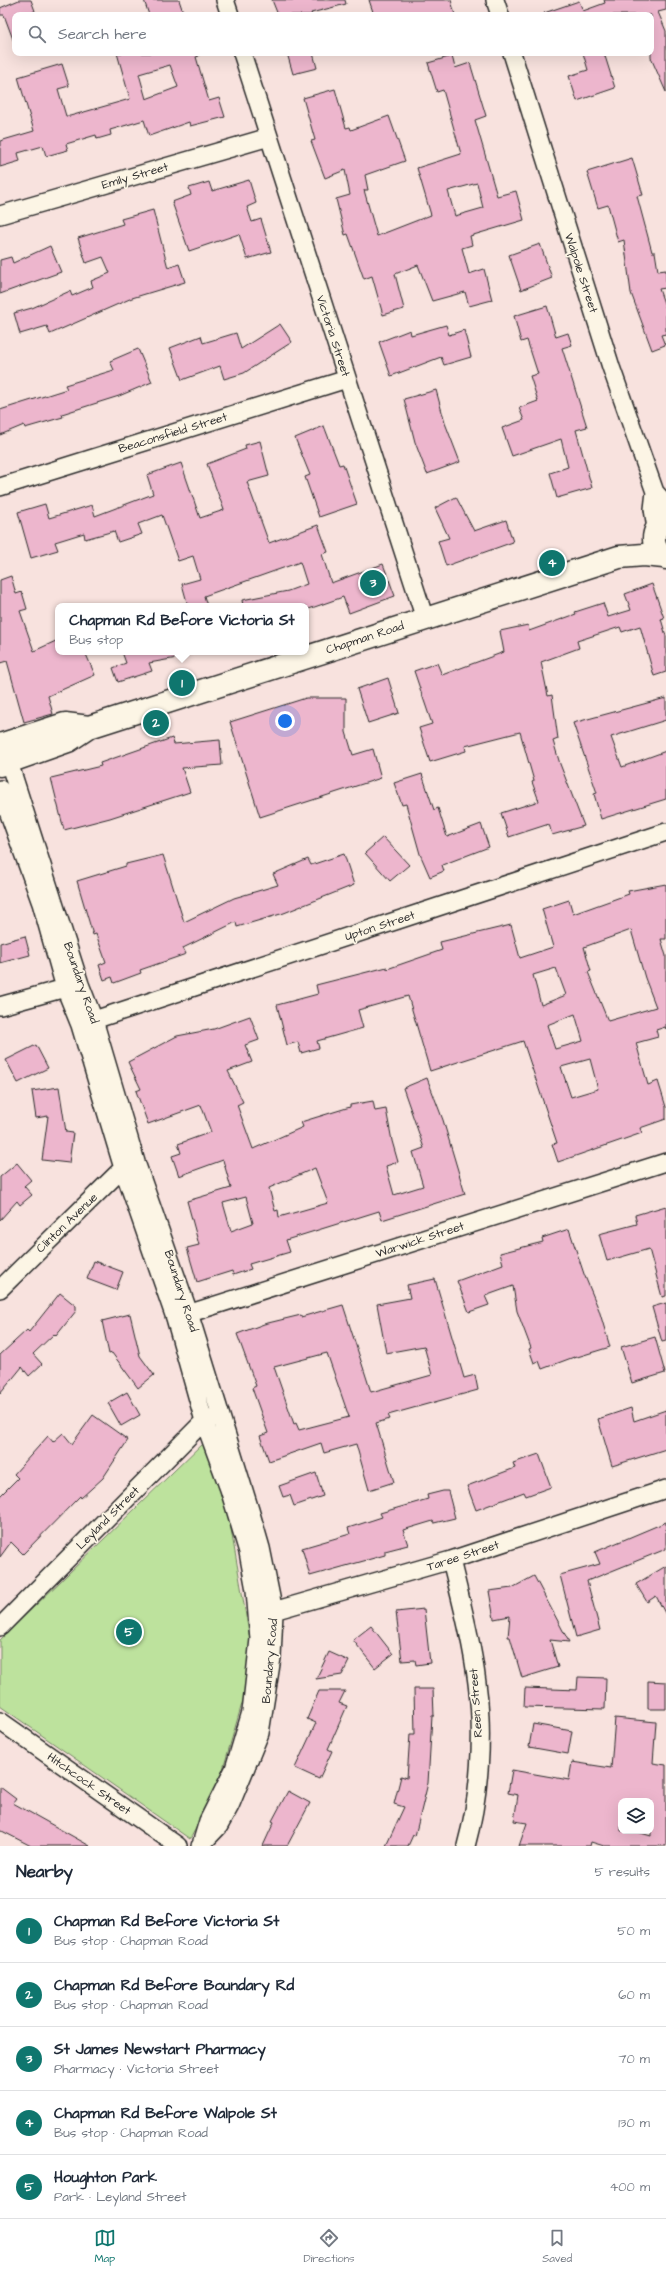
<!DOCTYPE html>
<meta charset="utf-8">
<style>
body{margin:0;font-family:"Architects Daughter",sans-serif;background:#f6f6f7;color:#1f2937}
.controls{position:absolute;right:12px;bottom:12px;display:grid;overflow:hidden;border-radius:8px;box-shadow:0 4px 16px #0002}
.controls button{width:36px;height:36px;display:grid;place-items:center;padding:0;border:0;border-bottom:1px solid #e0e1e3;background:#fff;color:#1f2937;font:20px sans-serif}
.you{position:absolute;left:285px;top:721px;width:14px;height:14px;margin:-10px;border:3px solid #fff;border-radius:50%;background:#1a73e8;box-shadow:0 0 0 6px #1a73e833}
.badge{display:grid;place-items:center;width:26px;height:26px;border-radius:50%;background:#0f766e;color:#fff;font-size:13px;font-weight:700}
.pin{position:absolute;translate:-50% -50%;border:2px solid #fff;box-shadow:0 1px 4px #0006}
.popup{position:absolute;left:55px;top:603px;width:254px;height:52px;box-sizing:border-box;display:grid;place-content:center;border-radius:8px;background:#fff;filter:drop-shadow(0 1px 3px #0005);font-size:13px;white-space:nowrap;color:#747a83}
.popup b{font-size:15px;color:#1f2937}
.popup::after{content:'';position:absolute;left:50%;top:100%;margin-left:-8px;border:8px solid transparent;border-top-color:#fff}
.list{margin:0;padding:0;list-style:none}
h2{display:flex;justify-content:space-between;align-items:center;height:52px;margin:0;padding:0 16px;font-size:17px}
h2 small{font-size:13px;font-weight:400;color:#747a83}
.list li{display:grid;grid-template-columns:26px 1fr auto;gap:12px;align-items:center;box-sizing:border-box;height:64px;padding:0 16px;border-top:1px solid #e0e1e3}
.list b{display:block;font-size:15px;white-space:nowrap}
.list p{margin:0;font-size:13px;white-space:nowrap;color:#747a83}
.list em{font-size:13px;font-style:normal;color:#747a83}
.icon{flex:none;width:22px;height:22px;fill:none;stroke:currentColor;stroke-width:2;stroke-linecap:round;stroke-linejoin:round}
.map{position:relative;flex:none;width:666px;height:1846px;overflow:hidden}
.search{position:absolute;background:#fff;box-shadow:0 4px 16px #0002;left:12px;right:12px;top:12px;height:44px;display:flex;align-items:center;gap:10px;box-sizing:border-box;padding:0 14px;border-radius:8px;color:#747a83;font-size:15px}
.sheet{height:372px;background:#fff}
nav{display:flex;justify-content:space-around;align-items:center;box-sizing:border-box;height:56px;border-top:1px solid #e0e1e3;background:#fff;font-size:11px;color:#747a83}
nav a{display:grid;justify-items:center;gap:2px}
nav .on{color:#0f766e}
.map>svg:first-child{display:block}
.green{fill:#bde29d;stroke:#748664}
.building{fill:#edb6cd;stroke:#2b2b2b;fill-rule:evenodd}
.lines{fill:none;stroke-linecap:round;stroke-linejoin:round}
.minor-casing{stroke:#2b2b2b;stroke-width:20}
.major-casing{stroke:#2b2b2b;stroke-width:25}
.minor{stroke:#fcf5e5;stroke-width:17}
.major{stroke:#fcf5e5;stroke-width:22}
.labels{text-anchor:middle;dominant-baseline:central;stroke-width:3.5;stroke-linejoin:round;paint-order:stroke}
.street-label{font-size:12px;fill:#2b2b2b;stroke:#fcf5e5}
</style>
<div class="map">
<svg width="666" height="1846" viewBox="0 0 666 1846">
<rect width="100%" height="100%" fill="#f8e2de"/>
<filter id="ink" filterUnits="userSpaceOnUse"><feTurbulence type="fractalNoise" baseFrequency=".025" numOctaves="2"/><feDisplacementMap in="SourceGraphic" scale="8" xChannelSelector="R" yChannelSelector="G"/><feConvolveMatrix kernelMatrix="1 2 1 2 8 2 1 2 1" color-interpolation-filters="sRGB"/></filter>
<g filter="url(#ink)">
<path class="green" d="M206 1440 228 1512 254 1662 217 1790 190 1839 0 1706V1640Z"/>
<path class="building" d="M19 0H31L35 11 26 15H15L14 42 4 15H0V8Z
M144 0H179L184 15H149Z
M272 0H345L346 4 311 13 312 15H278Z
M369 0H451L455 15H374Z
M604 0H666V10L658 12 666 31V92L651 58V15H545L544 13 579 1 583 11 605 3Z
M117 53H198L199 56 196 57 209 101 219 98 225 117 190 126 189 122 149 136 144 120 110 130 111 135 97 139 96 135 66 144 68 150 46 156 43 146 18 153 20 161 0 167V141L34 131 18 77 62 64 69 86 58 89 66 116H70L130 99ZM170 65 178 87 146 99 139 74Z
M287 53H313L317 68 293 74Z
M583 53H604L615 88 577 101 569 76 588 70Z
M452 56 455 68 470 63 486 116 475 120 497 196 516 191 524 220 470 236 472 245 462 248 469 274 484 269 492 300 469 306 465 292 432 301 418 265 395 274 404 309 383 315 372 276 364 279 348 234 345 235 336 199 350 195 345 170 325 178 311 141 315 140 303 98 335 89 346 128 350 127 351 130 389 116 405 161 365 175 368 190H364L377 236 431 215 417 168 461 154 443 90 437 92 428 63ZM477 183 483 208 455 216 448 191Z
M632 158 643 195 637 196 652 252H655L658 271 666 270V288L659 289 666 309V334L661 335 665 345 652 350 631 293 624 240 618 242 608 205 598 208 587 172Z
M249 180 256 203 247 207 252 222 261 219 271 252 247 259 239 234 189 251 172 202 191 195 189 188 209 182 212 191Z
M153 210 168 268 179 264 185 282 132 298 50 334 47 326 20 334 14 313 32 308 70 291 72 296 93 287 91 281 110 273 103 257 86 263 78 238 123 224 121 219Z
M540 244 552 278 521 290 509 255Z
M50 246 61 272 0 294V260L11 257 13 263Z
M547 306 556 337 568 333 572 345 562 348 587 427 576 430 592 488 557 498 550 473 568 467 561 439 512 456 502 428 524 420 519 408 538 401 530 376 538 374 527 340 521 342 514 316Z
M280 324 292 342 244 373 224 379 220 366 182 380 170 348 201 336 203 343 236 333 241 349Z
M446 325 449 335 464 330 471 357 444 365 441 357 391 376 379 342 410 330 411 335Z
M138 349 152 382 119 396 62 414 63 417 25 428 24 425 0 435V410L67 389 65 385 114 370 110 361Z
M436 390 445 423 460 462 427 474 415 442 404 399Z
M324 426 339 465 343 464 357 504 319 517 305 477 310 475 295 438Z
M260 441 269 476 247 482 269 543 318 525 328 552 322 554 331 583 383 564 395 596 349 613 343 597 306 610V606H243L242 600 288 591 307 584 300 562 204 596 207 606H188L182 584 200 579 193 556 178 561 162 515 138 524 142 534 118 542 114 531 85 539 84 533 55 542 58 550 31 558 18 512 45 504 49 518 92 505 95 516 153 494 147 475 181 463 200 518 224 510 207 464 246 449 245 445Z
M456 497 474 531 506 520 513 542 446 566 438 541 449 538 435 508Z
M11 576 16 594 22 592 27 609 20 611 34 651 58 640V652H85L95 675 48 696 53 714 24 722 7 661 0 663V580Z
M652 584 664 618 661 619 666 636V672L654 676 640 626 622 632 620 627 577 641 579 648 541 662 548 696 552 695 558 739 553 741 560 764 584 826 552 835 549 824 509 837 501 813 539 801 532 782 534 781 520 732 465 746 466 751 430 762 419 728 432 724 414 671 437 663 442 675 504 652 500 631 528 625 529 631 576 614 575 612 603 603 608 617 631 610 625 594Z
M122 652H176L177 658 149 663 152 671 118 682 113 668 126 663Z
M388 678 399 713 368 723 357 689Z
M306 698H346V732L353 755 373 749 381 778 260 817 230 722Z
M666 698V720L611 737 622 767 666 751V799L601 819 594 794 597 793 573 723Z
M172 738 174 744 220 740 222 765 182 768 190 792 110 818 64 830 51 778 101 766 100 763Z
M422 774 434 810 438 808 447 837 481 824 489 847 442 865 444 871 430 877 420 854 406 804 402 805 394 783Z
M383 837 409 865 390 881 365 853Z
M344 854 354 885 284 913 237 927 236 922 183 948 186 954 140 970 141 973 114 983 112 977 104 980 99 965 106 962 96 934 93 935 77 881 126 866V864L163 855 184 922 234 898 278 885 273 874 308 859 311 865Z
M666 884V939H661L666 956V1029L665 1027 656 1030 658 1037 636 1043 648 1085 658 1081 666 1107V1119L640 1128 642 1133 558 1162 552 1144 557 1143 523 1041 430 1071 408 996 358 1010 363 1028 317 1041 319 1048 301 1053 298 1042 287 1045 277 1005 318 994 316 985 387 967V969L442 950 440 942 511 925 520 958 553 947 542 909 569 900 573 914 629 894 628 891ZM631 930 645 978 656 1007 608 1021 588 972 591 971 584 947ZM556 968 566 995 541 1005 533 975ZM575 1014 583 1041 555 1049 547 1025ZM590 1059 598 1089 571 1097 561 1067Z
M25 936 30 955 0 963V943Z
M250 1016 259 1040 245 1045 252 1062 228 1071 243 1102 237 1105 253 1149 303 1127 301 1122 350 1107V1105L373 1101 375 1111 386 1109 392 1141 398 1162 386 1166 394 1195 423 1186 413 1152 424 1148 403 1088 427 1078 443 1120 465 1194 382 1220 379 1211 286 1240 290 1252 249 1264 251 1269 233 1275 232 1271 197 1282 187 1248 199 1245 187 1201 231 1188 223 1160 179 1176 172 1156 181 1153 178 1144 211 1132 201 1105 148 1124 136 1091 141 1089 128 1062 177 1036 214 1029ZM315 1168 328 1203 279 1217 278 1210 275 1211 269 1188ZM246 1197 253 1223 231 1231 223 1203Z
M36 1045 48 1068 18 1083 6 1060Z
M59 1087 66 1132 73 1133 69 1163 42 1160 48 1116 36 1118 32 1091Z
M17 1163 31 1180 24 1186 32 1195 20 1205 17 1201 0 1220V1177Z
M666 1206V1296L662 1297 649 1249 607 1261 599 1234 637 1224 635 1215Z
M569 1229 584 1274 599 1310 610 1347 574 1358V1357L542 1369 539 1361 534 1363 529 1349 531 1348 517 1311 513 1286 485 1296 489 1305 469 1312 457 1281 503 1264 500 1253 543 1242 542 1238Z
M94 1261 123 1272 116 1290 87 1279Z
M435 1279 464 1378 475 1375 478 1390 388 1415 390 1419 376 1423 394 1482 369 1490 356 1444 324 1453 321 1443 269 1461 260 1436 268 1433 252 1388 256 1386 237 1334 264 1324 301 1315V1317L343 1305 371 1392 432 1375 424 1346 386 1353 377 1304 410 1298 407 1285ZM327 1353 349 1417 299 1430 296 1423 294 1424 274 1367Z
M60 1293 76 1306V1311L56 1336 54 1334 33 1354 42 1364 29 1376 22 1367 0 1394V1355L27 1330 29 1332Z
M666 1303V1341L662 1342 652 1307Z
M130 1314 140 1356 154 1375 138 1388 112 1353 109 1354 102 1321Z
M655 1337 665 1373 632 1383 621 1347Z
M127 1392 140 1415 121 1426 108 1403Z
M631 1408 634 1421 666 1410V1449L612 1466 598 1419Z
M93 1415 128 1440 103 1478 81 1498 80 1496 23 1554 11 1542 0 1557V1496L18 1478 14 1474 48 1436 53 1442 63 1433 72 1444Z
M539 1454 551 1487 526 1496 524 1492 476 1510 467 1486 515 1468 513 1463Z
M316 1473 323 1496 294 1506 290 1495 283 1497 279 1486Z
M443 1491H448L455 1518 434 1523 433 1521 403 1530 408 1545 385 1551V1555L310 1576 302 1548 350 1534 348 1528 382 1517 380 1513 428 1499 427 1495Z
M666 1522V1549L587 1581 600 1630 576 1637 560 1575 600 1564 595 1552Z
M666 1566V1615L656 1596 647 1602 636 1584Z
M534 1576 569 1642 550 1640 558 1667 522 1678 510 1637H508L510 1616 494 1619 489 1591 512 1588Z
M424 1609 430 1663 416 1665 415 1660 402 1661 396 1612Z
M371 1626 393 1654 375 1668 353 1640Z
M329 1652 349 1661 342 1675 316 1679Z
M578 1677 606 1678 605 1709 524 1707 525 1688 577 1690Z
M648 1681 666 1682V1709H648Z
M414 1689H433L434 1716H432L428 1783 415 1836 413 1835 408 1846H386L404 1807 394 1804 401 1776 407 1778 410 1734H415Z
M319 1691H345L339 1703 347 1706 328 1749 332 1751 319 1779 295 1768 316 1723 307 1719Z
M615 1718 656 1722 653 1763 666 1765V1846H604L591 1842 590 1846H519L527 1823 514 1821 518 1795 508 1793 512 1770 569 1780 572 1762 611 1768ZM621 1801H651V1836L634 1831H621Z
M533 1724 572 1731 568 1754 529 1747Z
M0 1787 16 1799 13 1803 90 1846H31L0 1830Z
M288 1791 310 1803 287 1846H263L274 1822 272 1821Z"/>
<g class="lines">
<g class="minor-casing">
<path id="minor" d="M225 0 230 15
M495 0 500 15
M242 53 425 619
M512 53 611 367 655 492 666 504
M0 215 269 137
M0 487 347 379
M655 492 653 509 656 528
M5 750 80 984 94 1020 136 1162 189 1313 250 1510 261 1548 274 1612 272 1658 260 1733 230 1806 219 1826 200 1846
M0 789 41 903 65 988 80 1025 123 1168 175 1318 204 1421 229 1489 248 1552 255 1590 259 1639 251 1712 234 1769 208 1821 202 1841
M0 1006 76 985
M94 1020 666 832
M0 1289 123 1168 132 1164
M178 1317 666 1162
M451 1560C461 1601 472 1642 477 1683 484 1736 480 1795 466 1846
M263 1614 451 1560 666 1489
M0 1627 204 1421 213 1418
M0 1721 178 1846"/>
</g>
<g class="major-casing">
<path id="major" d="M666 520C650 528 650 550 666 558
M0 745 65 724 89 727
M0 765 68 741 89 727 619 557 644 555 664 557"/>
</g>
<use href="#minor" class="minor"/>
<use href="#major" class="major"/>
</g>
</g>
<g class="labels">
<g class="street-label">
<text transform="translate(135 176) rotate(-16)">Emily Street</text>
<text transform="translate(581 273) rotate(72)">Walpole Street</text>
<text transform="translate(333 336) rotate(72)">Victoria Street</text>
<text transform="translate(173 433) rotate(-17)">Beaconsfield Street</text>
<text transform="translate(365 638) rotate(-18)">Chapman Road</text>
<text transform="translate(380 926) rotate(-18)">Upton Street</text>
<text transform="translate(81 983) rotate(71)">Boundary Road</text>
<text transform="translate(67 1223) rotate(-44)">Clinton Avenue</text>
<text transform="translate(420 1240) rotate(-18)">Warwick Street</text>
<text transform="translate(181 1291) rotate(72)">Boundary Road</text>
<text transform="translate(108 1518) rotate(-45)">Leyland Street</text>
<text transform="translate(463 1556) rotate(-18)">Taree Street</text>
<text transform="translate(270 1661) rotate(-85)">Boundary Road</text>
<text transform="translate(476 1703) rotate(-94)">Reen Street</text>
<text transform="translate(89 1784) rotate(35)">Hitchcock Street</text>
</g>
</g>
</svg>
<div class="controls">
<button><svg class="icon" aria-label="layers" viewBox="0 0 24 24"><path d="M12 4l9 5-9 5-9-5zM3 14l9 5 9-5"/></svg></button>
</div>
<div class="you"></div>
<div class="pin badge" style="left:182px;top:683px">1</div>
<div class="popup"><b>Chapman Rd Before Victoria St</b>Bus stop</div>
<div class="pin badge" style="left:156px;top:723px">2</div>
<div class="pin badge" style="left:373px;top:583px">3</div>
<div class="pin badge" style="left:552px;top:563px">4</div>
<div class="pin badge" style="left:129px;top:1632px">5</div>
<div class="search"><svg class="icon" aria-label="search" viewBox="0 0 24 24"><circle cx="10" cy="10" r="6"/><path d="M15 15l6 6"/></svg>Search here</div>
</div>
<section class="sheet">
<h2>Nearby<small>5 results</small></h2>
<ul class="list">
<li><span class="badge">1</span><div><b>Chapman Rd Before Victoria St</b><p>Bus stop · Chapman Road</p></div><em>50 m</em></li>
<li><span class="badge">2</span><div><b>Chapman Rd Before Boundary Rd</b><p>Bus stop · Chapman Road</p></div><em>60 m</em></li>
<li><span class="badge">3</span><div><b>St James Newstart Pharmacy</b><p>Pharmacy · Victoria Street</p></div><em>70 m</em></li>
<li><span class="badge">4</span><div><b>Chapman Rd Before Walpole St</b><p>Bus stop · Chapman Road</p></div><em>130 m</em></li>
<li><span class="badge">5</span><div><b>Houghton Park</b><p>Park · Leyland Street</p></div><em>400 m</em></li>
</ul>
</section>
<nav>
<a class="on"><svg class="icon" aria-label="map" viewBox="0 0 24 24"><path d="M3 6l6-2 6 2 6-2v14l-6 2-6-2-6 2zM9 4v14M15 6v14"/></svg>Map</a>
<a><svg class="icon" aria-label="directions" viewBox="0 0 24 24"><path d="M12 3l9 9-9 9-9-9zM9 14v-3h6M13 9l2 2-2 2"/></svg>Directions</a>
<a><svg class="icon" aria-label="saved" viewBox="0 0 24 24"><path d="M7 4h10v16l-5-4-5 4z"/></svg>Saved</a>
</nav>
